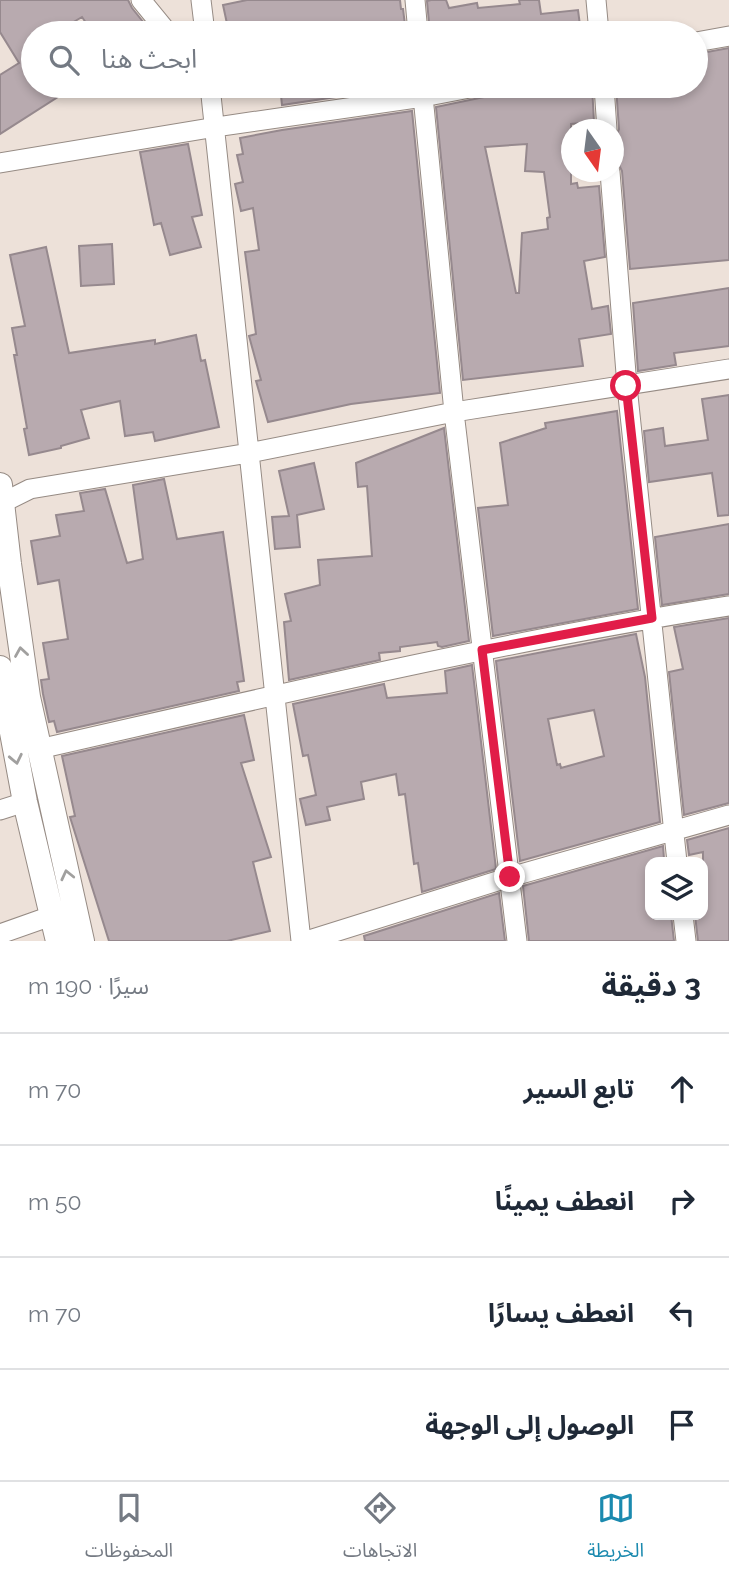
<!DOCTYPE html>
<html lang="ar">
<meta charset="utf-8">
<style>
body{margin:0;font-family:Raleway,"Noto Sans Arabic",sans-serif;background:#f6f6f7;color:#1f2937;direction:rtl}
.controls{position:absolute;right:21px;bottom:21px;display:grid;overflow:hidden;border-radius:14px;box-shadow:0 4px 10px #0003}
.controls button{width:63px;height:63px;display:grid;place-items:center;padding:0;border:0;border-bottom:2px solid #e0e1e3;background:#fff;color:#1f2937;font:35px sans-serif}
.compass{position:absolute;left:561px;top:119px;width:63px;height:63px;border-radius:50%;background:#fff;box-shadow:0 4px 10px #0003;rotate:166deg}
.stop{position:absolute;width:21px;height:21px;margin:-16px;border:5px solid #e11d48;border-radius:50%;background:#fff}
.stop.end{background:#e11d48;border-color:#fff;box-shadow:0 2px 7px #0008}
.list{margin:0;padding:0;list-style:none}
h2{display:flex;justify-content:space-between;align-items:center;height:91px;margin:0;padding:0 28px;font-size:30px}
h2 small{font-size:23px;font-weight:400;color:#747a83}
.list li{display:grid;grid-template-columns:46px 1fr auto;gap:21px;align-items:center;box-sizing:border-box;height:112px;padding:0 28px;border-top:2px solid #e0e1e3}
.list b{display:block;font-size:26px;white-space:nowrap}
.list em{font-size:23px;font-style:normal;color:#747a83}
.icon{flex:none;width:38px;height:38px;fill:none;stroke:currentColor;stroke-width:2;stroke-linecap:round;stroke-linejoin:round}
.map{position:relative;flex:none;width:729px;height:941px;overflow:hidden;direction:ltr}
.search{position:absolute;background:#fff;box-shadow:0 4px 10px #0003;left:21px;right:21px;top:21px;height:77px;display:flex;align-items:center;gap:18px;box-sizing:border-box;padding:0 24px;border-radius:38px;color:#747a83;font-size:26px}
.sheet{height:539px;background:#fff}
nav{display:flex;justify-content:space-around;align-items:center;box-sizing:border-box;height:98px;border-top:2px solid #e0e1e3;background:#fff;font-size:19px;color:#747a83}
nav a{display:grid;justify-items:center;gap:4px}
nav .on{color:#1b8aaf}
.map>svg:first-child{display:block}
.building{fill:#b8aaaf;stroke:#96898e;stroke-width:2;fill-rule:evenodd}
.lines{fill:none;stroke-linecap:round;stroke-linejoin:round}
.minor-casing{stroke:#968b84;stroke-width:21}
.tertiary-casing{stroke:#968b84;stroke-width:26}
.minor{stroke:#fff;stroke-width:19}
.tertiary{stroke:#fff;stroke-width:24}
.oneway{stroke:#a1a09f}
.route{stroke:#e11d48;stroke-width:9}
</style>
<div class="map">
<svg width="729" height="941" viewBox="0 0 729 941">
<rect width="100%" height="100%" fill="#ede1d9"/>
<path class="building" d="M0 0H128L132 8 152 33H93L82 17 55 33H33V86H75L0 134V75L19 63 0 32Z
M247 0H400L401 9H403L406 33H285L284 26 248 33H229L223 5Z
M431 0H446L449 8 477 3 478 8 520 4 519 0H539L541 14 578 10 581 33H430L427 1Z
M729 48V260L630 269 622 171 618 163 615 139 619 129 616 86H696V54Z
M280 86H410L282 105Z
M527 86H592L594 122 571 124V184L577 183 578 188 599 186 605 257 584 261 592 309 608 306 611 334 579 339 583 366 463 380 436 107 484 97 527 94ZM527 144 525 171 544 172 550 217 547 218 548 229 522 233 519 293H516L485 147Z
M412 111 440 393 351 404 268 422 256 381 261 380 249 336 256 334 245 252 259 250 253 208 241 211 235 184 243 182 237 155 243 154 240 138 282 130Z
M188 144 202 215 192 217 201 247 170 255 161 223 154 225 140 152Z
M112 244 114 284 81 286 79 246Z
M46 247 69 353 155 340V344L196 335 201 361 205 360 219 427 155 441 153 432 125 436 120 401 81 410 89 438 61 446V448L29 455 24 429 27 428 14 355H17L12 328 25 326 10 255Z
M729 288V346L674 353 676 365 638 371 633 303Z
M729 395V515L718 516 712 473 649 482 644 431 663 428 665 446 708 440 702 399Z
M617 411 638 609 493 636 478 508 508 505 500 443 546 428 545 423Z
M444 428 469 641 442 647 438 646 437 642 400 647V651L379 653 380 660 289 680 284 622 291 621 285 594 320 585 318 560 372 556 367 486 358 487 356 463Z
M314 463 324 509 297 515 300 547 275 549 272 517 289 516 279 471Z
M164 479 177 539 223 532 244 681 237 682 239 691 57 732 54 721 49 722 43 694 41 680 49 679 43 643 68 639 59 580 38 584 31 541 60 536 56 515 84 511 80 493 105 489 127 563 143 559 133 485Z
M729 524V594L662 605 655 537Z
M729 618V803L684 815 669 672 683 669 674 627Z
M636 634 645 677 660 822 520 861 496 661ZM594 710 604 756 561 768 560 764 557 765 548 719Z
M472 665 496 869 422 892 418 863 414 864 405 794 399 795 396 774 361 782 364 799 327 807 330 820 306 825 300 799 316 795 308 755 303 756 293 704 384 684 387 698 447 693 445 671Z
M244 715 254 760 241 763 271 857 253 862 270 931 227 941H109L70 817 75 816 62 756Z
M729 828V941H698L695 915H703V852L689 855 687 840Z
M663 846 664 859 660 860 661 862H650V915H671L674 941H529L523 886Z
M499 893 505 941H365L364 936Z"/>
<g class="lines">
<g class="minor-casing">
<path id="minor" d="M141 0 168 33
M201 0 205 33
M415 0 418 33
M596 0 599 33
M696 42 729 36
M210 86 301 941
M422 86 454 412 517 941
M604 86 607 130
M0 163 216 127 423 97 480 86
M610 172 627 386 677 862
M0 504 30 489 249 453 454 412 729 369
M39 749C268 697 497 642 729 606
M0 810 25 802
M683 915 686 941
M0 934 51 916
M306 941 510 877 729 815"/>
</g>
<g class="tertiary-casing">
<path id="tertiary" d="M0 485 9 564 28 697 82 941
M0 668 25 802 58 941"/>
</g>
<use href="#minor" class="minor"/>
<use href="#tertiary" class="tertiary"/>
</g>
<defs><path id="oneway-chevron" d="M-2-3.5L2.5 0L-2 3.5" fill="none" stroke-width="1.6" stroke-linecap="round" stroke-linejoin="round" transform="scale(1.75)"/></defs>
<g class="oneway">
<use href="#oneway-chevron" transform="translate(21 652) rotate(-99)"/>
<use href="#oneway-chevron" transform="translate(16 759) rotate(78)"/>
<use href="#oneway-chevron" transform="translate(67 875) rotate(-103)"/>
</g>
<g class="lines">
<path class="route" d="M510 877 482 650 652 618 626 386"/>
</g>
</svg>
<div class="controls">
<button><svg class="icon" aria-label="layers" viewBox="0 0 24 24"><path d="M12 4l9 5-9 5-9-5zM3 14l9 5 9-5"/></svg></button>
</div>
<svg class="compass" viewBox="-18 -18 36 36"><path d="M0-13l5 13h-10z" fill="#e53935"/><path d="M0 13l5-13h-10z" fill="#747a83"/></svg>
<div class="stop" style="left:626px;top:386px"></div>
<div class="stop end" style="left:510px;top:877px"></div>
<div class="search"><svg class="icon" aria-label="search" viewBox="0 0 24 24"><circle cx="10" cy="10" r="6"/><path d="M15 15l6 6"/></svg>ابحث هنا</div>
</div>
<section class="sheet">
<h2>3 دقيقة<small>سيرًا · 190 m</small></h2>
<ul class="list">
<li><svg class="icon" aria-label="ahead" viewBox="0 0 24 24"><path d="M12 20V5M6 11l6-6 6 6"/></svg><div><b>تابع السير</b></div><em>70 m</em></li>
<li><svg class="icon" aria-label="right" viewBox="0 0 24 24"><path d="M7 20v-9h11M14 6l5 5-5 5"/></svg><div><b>انعطف يمينًا</b></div><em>50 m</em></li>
<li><svg class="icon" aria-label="left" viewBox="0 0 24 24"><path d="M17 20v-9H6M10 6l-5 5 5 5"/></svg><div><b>انعطف يسارًا</b></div><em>70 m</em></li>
<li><svg class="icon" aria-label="arrive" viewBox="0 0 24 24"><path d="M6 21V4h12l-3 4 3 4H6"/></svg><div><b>الوصول إلى الوجهة</b></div></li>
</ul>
</section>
<nav>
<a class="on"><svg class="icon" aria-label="map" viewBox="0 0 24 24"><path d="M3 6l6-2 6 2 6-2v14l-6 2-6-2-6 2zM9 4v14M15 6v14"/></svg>الخريطة</a>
<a><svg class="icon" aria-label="directions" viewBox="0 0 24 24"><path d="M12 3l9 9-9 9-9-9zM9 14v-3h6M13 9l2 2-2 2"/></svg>الاتجاهات</a>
<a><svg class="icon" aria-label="saved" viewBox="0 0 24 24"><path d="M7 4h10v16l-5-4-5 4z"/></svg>المحفوظات</a>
</nav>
